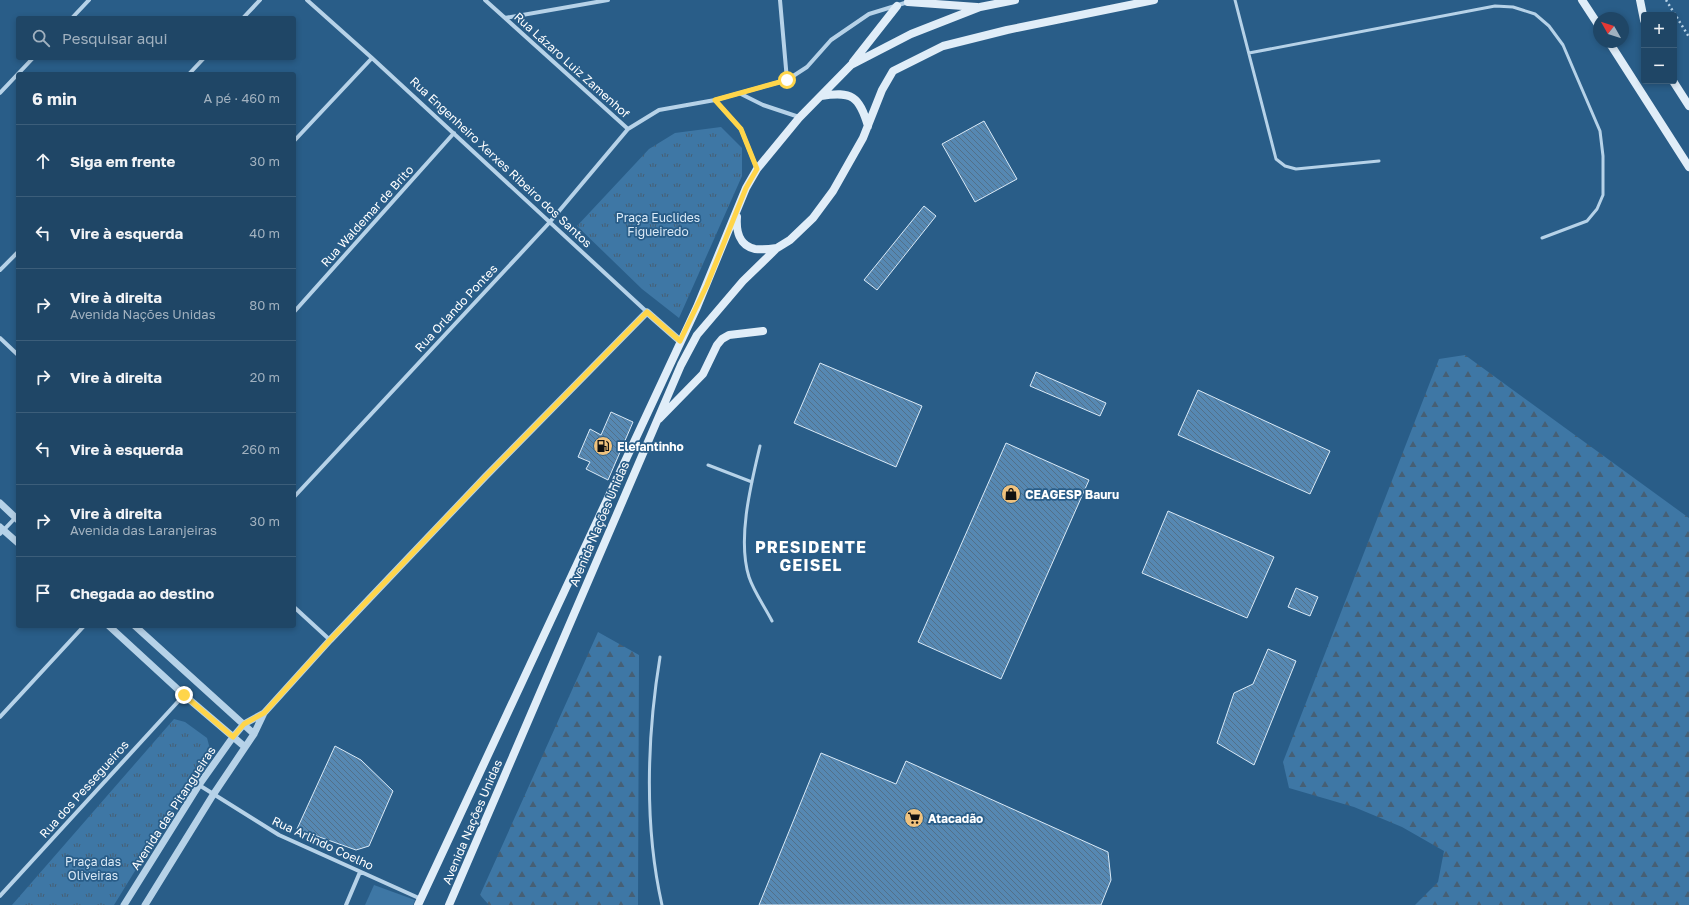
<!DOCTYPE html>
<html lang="pt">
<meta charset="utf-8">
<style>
body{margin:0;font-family:"Golos Text",sans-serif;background:#2c506f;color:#f1f3f6}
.controls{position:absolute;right:12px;top:12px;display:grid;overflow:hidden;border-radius:4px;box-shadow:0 2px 6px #0003}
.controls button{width:36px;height:36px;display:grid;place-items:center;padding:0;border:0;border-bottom:1px solid #3c5e7a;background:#1f4666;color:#f1f3f6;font:20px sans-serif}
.compass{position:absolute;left:1593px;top:12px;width:36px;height:36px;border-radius:50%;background:#1f4666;box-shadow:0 2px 6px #0003;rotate:309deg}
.stop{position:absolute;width:12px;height:12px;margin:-9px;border:3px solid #ffd54a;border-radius:50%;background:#fff}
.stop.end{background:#ffd54a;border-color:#fff;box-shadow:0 1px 4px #0008}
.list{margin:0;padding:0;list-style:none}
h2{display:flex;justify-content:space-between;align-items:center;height:52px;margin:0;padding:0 16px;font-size:17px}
h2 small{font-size:13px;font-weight:400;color:#a1b1bf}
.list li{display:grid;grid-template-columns:26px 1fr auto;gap:12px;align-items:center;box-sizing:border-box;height:72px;padding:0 16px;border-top:1px solid #3c5e7a}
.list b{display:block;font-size:15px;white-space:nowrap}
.list p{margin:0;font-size:13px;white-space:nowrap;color:#a1b1bf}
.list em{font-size:13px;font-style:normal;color:#a1b1bf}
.icon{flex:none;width:22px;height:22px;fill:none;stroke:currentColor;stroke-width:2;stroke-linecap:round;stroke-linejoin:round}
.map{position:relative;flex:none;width:1689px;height:905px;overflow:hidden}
.search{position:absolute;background:#1f4666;box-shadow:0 2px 6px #0003;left:16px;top:16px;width:280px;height:44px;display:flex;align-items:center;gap:10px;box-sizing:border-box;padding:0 14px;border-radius:4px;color:#a1b1bf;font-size:15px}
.panel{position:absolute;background:#1f4666;box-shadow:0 2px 6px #0003;left:16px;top:72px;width:280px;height:556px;border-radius:4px}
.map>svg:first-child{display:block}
.grass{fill:#3e77a5}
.forest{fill:url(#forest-firs)}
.park{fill:url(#park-tufts)}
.building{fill:url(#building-back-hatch);stroke:#daeaf7}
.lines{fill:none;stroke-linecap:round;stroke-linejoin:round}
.path{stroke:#b6d2e8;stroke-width:2.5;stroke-dasharray:2 3;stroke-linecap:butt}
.service{stroke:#b6d2e8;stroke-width:3}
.minor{stroke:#b6d2e8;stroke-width:4}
.tertiary{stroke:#b6d2e8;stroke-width:7}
.secondary{stroke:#e0edf8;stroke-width:8}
.route{stroke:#ffd54a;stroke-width:5}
.labels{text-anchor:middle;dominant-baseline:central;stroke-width:3.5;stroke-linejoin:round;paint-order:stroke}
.street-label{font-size:12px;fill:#fff;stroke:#295d88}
.park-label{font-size:12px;fill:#daeaf7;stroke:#295d88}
.poi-label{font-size:12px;font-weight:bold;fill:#fff;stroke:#295d88;text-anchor:start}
.district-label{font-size:16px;font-weight:bold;letter-spacing:1px;fill:#fff;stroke:#295d88}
</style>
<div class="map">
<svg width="1689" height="905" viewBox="0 0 1689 905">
<defs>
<pattern id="forest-firs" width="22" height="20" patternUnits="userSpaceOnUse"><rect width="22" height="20" fill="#3e77a5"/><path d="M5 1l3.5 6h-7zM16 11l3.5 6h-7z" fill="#465f74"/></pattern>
<pattern id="park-tufts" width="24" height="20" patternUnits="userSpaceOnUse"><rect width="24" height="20" fill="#3e77a5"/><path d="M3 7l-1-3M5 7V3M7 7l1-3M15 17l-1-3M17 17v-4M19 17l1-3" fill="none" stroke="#465f74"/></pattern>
<pattern id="building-back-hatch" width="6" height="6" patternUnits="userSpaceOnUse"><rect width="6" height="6" fill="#5688b2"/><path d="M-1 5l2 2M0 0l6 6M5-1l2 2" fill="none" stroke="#527089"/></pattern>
</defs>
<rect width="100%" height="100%" fill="#295d88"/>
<path class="grass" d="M374 885 415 900 413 905H365Z"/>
<path class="forest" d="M1465 355 1689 518V905H1415L1438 882 1444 851 1402 827 1354 807 1289 788 1283 762 1439 359Z
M598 632 639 655 638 905H489L480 895Z"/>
<path class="park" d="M721 127 742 148V176L679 318 642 289 577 226 649 149 675 133Z
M174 719 185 722 207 738 210 749 114 905H12Z"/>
<path class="building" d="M984 121 1017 179 975 202 942 144Z
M924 206 936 216 877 290 864 280Z
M820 363 922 406 896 467 794 423Z
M1036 372 1106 403 1100 416 1030 386Z
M1198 390 1330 451 1310 494 1178 435Z
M611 412 633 422 608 480 586 469 590 462 578 457 590 429 601 435Z
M1006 443 1089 480 1001 679 918 642Z
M1168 511 1274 557 1247 618 1142 573Z
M1296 588 1318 597 1310 616 1288 607Z
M1268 649 1296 661 1254 765 1217 743 1234 693 1253 684Z
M335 746 361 760 393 791 369 846 356 850 297 829Z
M821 753 896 784 906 761 1108 852 1111 880 1101 905H759Z"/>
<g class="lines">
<path class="path" d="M1666 0 1689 37"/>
<path class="service" d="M1235 0 1276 159 1285 166 1296 169 1379 161
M1249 53 1495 6 1513 7 1535 14 1549 26 1563 45 1600 131 1603 156V195L1597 209 1587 221 1542 238
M760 446C751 484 737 539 749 577 754 592 765 607 772 621
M708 465 752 482
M660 657C647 736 644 826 662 905"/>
<path class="minor" d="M307 0 372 58 647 312
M485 0 628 129
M780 0 787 80
M72 18 89 0
M243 18 260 0
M505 18 608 0
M189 74 204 58
M0 93 33 58
M741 94 763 105 799 117
M715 100 741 129 757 169
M294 141 372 58
M0 270 18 252
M294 312 454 133
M0 338 18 355
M294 497 549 223 628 129 659 110 715 100 787 80 807 67 831 40 869 14 908 2
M0 534 16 517
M294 607 330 640
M0 717 84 626
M199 785 279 835 421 899
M0 896 184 695
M346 905 360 872"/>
<path class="tertiary" d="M0 503 18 520
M0 527 18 543
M109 626 184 695 245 747
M135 626 254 734
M124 905 199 785 233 737 244 724 264 713
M145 905 213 795 254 734 264 713 330 640 485 477 647 312 680 341"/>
<path class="secondary" d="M1582 0 1599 26
M1640 0 1644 20
M908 2 977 7
M1609 42 1689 167
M853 62 897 6
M1673 81 1689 106
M821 96C852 91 859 96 868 126
M737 217C736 230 739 246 755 249 762 250 770 249 777 248
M659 419 703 374 717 345 722 339 729 335 763 331
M418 905 697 307 746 188 757 169 799 118 851 65 911 34 980 7 1015 0
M449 905 681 365 697 335 743 281 777 248 790 240 813 218 833 191 863 138 882 90 893 71 943 46 1007 30 1154 0"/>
</g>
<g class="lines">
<path class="route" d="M184 695 233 737 244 724 264 713 330 640 485 477 647 312 680 341 707 285 746 188 757 169 741 129 715 100 787 80"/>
</g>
<defs>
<g id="fuel-disc" transform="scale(1)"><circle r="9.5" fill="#f0c27d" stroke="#295d88"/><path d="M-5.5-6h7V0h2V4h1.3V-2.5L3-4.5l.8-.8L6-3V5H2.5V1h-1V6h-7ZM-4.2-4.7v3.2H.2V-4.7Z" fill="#111"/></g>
<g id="shop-disc" transform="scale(1)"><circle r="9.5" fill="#f0c27d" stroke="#295d88"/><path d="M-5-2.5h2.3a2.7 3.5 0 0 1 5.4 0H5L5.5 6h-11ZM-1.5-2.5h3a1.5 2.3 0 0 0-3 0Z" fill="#111"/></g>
<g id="supermarket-disc" transform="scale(1)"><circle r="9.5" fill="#f0c27d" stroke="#295d88"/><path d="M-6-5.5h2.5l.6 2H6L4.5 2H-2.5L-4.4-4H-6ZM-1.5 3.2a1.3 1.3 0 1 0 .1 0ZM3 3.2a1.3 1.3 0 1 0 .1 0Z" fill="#111"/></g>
</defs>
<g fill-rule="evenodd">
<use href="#fuel-disc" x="603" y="446"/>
<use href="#shop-disc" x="1011" y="494"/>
<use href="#supermarket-disc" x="914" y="818"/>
</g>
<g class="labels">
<g class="street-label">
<text transform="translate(572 65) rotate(42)">Rua Lázaro Luiz Zamenhof</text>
<text transform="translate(501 162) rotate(43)">Rua Engenheiro Xerxes Ribeiro dos Santos</text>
<text transform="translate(367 216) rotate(-48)">Rua Waldemar de Brito</text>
<text transform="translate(456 308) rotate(-47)">Rua Orlando Pontes</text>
<text transform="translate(599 524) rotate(-67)">Avenida Nações Unidas</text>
<text transform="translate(84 789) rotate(-48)">Rua dos Pessegueiros</text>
<text transform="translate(173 808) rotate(-57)">Avenida das Pitangueiras</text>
<text transform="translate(472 822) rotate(-67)">Avenida Nações Unidas</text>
<text transform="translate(323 843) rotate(25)">Rua Arlindo Coelho</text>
</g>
<g class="park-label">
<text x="658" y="217">Praça Euclides<tspan x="658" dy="14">Figueiredo</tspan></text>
<text x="93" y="861">Praça das<tspan x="93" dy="14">Oliveiras</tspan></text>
</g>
<g class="poi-label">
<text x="617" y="446">Elefantinho</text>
<text x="1025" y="494">CEAGESP Bauru</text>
<text x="928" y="818">Atacadão</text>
</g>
<g class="district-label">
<text x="811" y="547">PRESIDENTE<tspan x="811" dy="18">GEISEL</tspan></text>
</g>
</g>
</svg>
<div class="controls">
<button>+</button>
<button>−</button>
</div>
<svg class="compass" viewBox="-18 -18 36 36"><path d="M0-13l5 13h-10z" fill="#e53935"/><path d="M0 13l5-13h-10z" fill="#a1b1bf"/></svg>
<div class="stop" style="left:787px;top:80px"></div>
<div class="stop end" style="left:184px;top:695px"></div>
<div class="search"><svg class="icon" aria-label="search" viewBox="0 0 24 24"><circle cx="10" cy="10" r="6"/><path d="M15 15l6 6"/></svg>Pesquisar aqui</div>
<section class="panel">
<h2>6 min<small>A pé · 460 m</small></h2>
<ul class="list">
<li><svg class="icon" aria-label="ahead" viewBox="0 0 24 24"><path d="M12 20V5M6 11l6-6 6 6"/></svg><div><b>Siga em frente</b></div><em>30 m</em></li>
<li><svg class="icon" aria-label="left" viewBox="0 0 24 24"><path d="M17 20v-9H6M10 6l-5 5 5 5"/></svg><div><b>Vire à esquerda</b></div><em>40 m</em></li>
<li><svg class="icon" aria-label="right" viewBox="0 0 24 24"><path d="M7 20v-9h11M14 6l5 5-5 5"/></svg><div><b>Vire à direita</b><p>Avenida Nações Unidas</p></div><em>80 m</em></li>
<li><svg class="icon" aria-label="right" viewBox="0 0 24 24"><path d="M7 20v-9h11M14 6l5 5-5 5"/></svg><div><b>Vire à direita</b></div><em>20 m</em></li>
<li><svg class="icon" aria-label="left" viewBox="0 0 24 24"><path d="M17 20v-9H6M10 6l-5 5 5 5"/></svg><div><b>Vire à esquerda</b></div><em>260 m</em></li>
<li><svg class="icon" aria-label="right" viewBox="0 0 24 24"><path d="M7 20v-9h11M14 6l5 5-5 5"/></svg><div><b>Vire à direita</b><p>Avenida das Laranjeiras</p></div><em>30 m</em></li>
<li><svg class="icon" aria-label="arrive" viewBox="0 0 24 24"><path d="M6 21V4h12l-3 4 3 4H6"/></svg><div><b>Chegada ao destino</b></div></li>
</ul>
</section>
</div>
